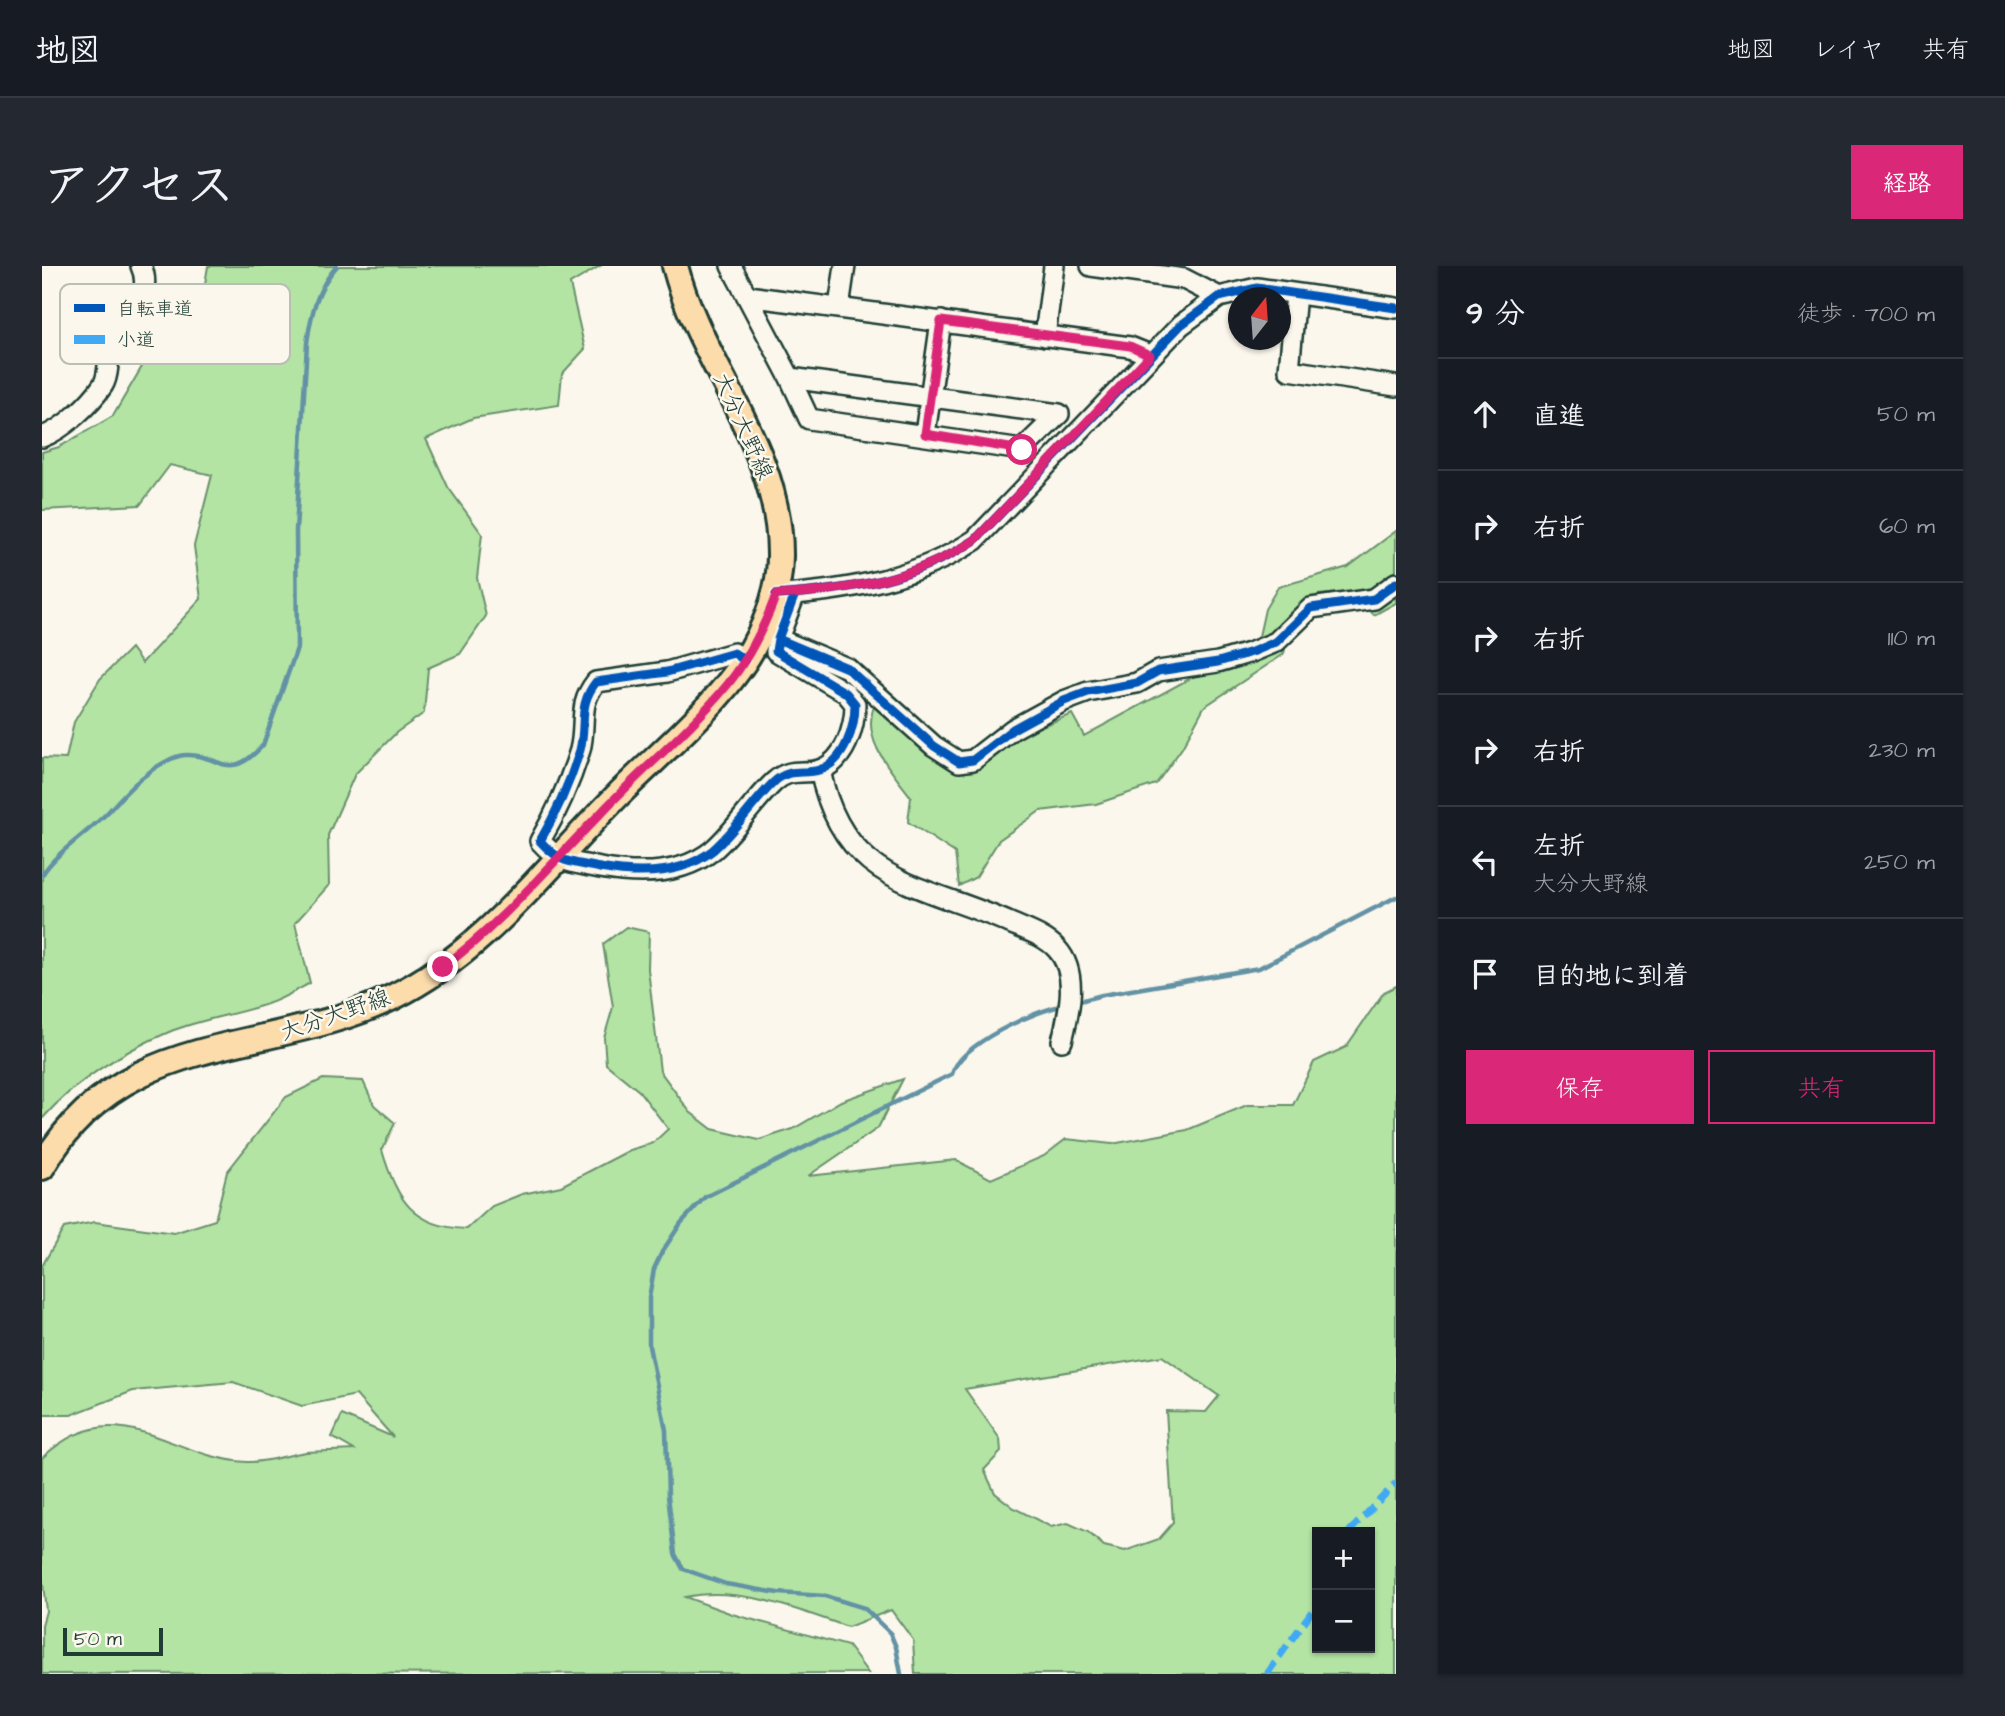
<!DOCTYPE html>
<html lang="ja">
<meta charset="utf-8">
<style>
body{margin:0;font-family:"Architects Daughter","Klee One",sans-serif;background:#242831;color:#f1f3f6}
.controls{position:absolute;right:21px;bottom:21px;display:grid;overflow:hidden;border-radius:0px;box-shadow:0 2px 5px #0004}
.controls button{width:63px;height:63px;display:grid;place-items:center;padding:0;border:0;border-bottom:2px solid #363941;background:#171b24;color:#f1f3f6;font:35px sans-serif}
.compass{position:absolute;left:1186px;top:21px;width:63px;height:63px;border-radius:50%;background:#171b24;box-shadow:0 2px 5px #0004;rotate:17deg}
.scale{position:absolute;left:21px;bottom:18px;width:100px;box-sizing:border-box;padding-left:7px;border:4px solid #1f3d34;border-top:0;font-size:19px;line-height:24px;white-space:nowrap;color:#1f3d34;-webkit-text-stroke:5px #fbf7ec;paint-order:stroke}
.stop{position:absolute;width:21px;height:21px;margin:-16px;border:5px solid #db2777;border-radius:50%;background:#fff}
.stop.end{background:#db2777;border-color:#fff;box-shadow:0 2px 7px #0008}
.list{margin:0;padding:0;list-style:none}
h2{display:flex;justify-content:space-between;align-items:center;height:91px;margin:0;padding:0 28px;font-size:30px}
h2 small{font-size:23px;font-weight:400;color:#9ea1a6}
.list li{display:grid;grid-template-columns:46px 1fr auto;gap:21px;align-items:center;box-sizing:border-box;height:112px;padding:0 28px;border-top:2px solid #363941}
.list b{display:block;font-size:26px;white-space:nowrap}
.list p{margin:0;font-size:23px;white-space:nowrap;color:#9ea1a6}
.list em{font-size:23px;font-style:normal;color:#9ea1a6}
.actions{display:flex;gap:14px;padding:21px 28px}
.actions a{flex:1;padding:16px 0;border:2px solid #db2777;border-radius:0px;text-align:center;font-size:24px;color:#db2777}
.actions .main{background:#db2777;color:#fff}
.icon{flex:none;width:38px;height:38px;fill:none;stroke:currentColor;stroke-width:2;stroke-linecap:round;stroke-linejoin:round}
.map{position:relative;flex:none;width:1354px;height:1408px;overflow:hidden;border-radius:0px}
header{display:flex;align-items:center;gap:42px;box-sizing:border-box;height:98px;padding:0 35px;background:#171b24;border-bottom:2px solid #363941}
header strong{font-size:33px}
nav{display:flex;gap:38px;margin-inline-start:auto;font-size:24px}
.intro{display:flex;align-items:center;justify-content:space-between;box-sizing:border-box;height:168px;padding:0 42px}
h1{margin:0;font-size:49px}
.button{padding:18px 32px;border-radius:0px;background:#db2777;color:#fff;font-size:24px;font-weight:700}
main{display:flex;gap:42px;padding:0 42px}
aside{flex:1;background:#171b24;border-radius:0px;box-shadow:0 2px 5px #0004}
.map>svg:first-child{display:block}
.green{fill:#b3e4a4;stroke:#69906c;stroke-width:2;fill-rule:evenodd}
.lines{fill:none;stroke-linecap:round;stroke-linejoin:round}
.stream{stroke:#6392a5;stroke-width:4.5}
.minor-casing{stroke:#1f3d34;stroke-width:24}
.major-casing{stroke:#1f3d34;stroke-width:30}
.minor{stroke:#fbf7ec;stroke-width:19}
.major{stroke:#fddcac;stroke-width:24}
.quiet{stroke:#3fa9f5;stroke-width:7;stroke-dasharray:14 7;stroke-linecap:butt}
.cycleway-casing{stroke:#fbf7ec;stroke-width:13}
.cycleway{stroke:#0057b8;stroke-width:9}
.route{stroke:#db2777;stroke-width:9}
.labels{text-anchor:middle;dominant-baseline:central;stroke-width:5;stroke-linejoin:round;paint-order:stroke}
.street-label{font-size:23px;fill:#1f3d34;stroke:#fbf7ec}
.key{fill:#fbf7ec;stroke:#b9bfb5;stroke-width:2}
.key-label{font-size:19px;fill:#1f3d34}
</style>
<header>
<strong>地図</strong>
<nav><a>地図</a><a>レイヤ</a><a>共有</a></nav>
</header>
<div class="intro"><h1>アクセス</h1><a class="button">経路</a></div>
<main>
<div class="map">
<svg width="1354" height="1408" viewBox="0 0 1354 1408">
<rect width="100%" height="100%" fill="#fbf7ec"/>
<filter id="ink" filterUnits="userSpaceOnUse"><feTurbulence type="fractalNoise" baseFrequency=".0143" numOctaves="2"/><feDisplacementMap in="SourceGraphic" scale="14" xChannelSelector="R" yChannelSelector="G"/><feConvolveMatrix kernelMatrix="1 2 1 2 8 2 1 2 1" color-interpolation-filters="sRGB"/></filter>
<g filter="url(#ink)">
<path class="green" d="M166 0H558L528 18 543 83 520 108 517 139 431 152 384 173 406 221 440 268 435 312 444 350 418 388 386 402 382 447 355 466 313 508 286 569 287 619 253 657 268 717C255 724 240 733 225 738 193 749 159 753 127 766 81 785 33 815 0 853V492L24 493 32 456 58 413 89 382 100 397 159 333 152 280 170 209 128 199 98 239 0 244V186L17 181 71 150 108 87 141 67 163 18Z
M1354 265V337L1332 349 1310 326 1276 329 1249 350 1242 388 1162 441 1140 482 1114 518 1054 538 998 545 957 574 934 611 917 620 913 587 866 556 869 531C850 505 819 475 832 440L872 470 890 491 904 499 1030 448 1042 470 1158 407 1188 404 1212 393 1223 343 1236 321 1306 301Z
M584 661 607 666 606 703 618 805 648 846 670 863 717 874 751 863 799 835 861 813 836 862 766 910 914 894 949 913 1002 890 1024 873 1070 878 1145 864 1205 839H1251L1272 796 1304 781 1342 726 1354 720V1408H873L871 1374 849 1344 806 1361C755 1344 697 1319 643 1331L690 1348 806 1380 826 1407 0 1408V1359L4 1345 0 1308V1192C74 1122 126 1192 205 1196 224 1197 245 1189 264 1186 280 1185 296 1185 312 1184L290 1171 300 1149 351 1171 314 1129 260 1140 191 1116 91 1125 29 1149H0V1000L22 962 53 956 132 967 173 954 185 906 244 831 281 813 321 815 332 839 353 857 340 884C354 933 371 961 425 963L450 940 480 928 519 920 588 884 611 877 626 863 597 825 564 798 562 772 571 741 561 678ZM1120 1090 1177 1130 1164 1146 1124 1145 1131 1257 1117 1273 1083 1285 1062 1280 1046 1266 1026 1257 1009 1261 972 1242 953 1227 942 1204 959 1186 958 1173 923 1123ZM1328 1266V1382H1275V1266Z"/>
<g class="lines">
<path class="stream" d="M0 609C16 584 46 567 66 546 79 532 89 519 105 508 113 501 133 489 143 489 178 487 185 519 221 479L255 382 254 265 265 77C269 48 275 22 295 0
M1034 736 1060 729 1217 702 1354 631
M859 1408 854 1381 848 1367 822 1342 783 1330 736 1327 684 1318 641 1303 633 1288 626 1230 624 1164 607 1080V1032L612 1003 620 986 639 957 663 931 910 808C919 777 993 745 1022 739"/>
<g class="minor-casing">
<path id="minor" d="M689 0 748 112 1017 148
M1049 0 1142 13 1177 31
M1254 28 1247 104 1354 120
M706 30 1088 81 1108 89
M797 41 803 0
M1003 70 1012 0
M748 112 767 153 980 184 1017 148
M883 168 899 55
M0 171C21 164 49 137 61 119 67 110 65 97 68 88 79 60 114 31 99 0
M753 328 736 373 805 402 892 480 917 496 931 494 971 463 1022 435 1046 426 1095 417 1116 405 1176 396 1210 386 1234 376 1269 342 1332 333 1354 317
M741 329C809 324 876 312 933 274L1139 59 1177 31 1215 22 1354 42
M702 394 692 387 625 406 554 416C535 440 545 457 538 484 528 516 515 546 498 575 520 599 528 595 558 602 596 609 639 610 671 584 694 564 710 537 732 516 748 501 760 509 777 504 803 496 813 461 813 438L804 427 734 385 736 373
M778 504C801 619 879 617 968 657 984 664 1003 670 1015 683 1037 707 1027 747 1020 775"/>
</g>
<g class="major-casing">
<path id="major" d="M0 901C81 760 225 792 351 731 443 686 505 600 576 529 620 485 679 437 710 383 726 354 738 323 738 290 739 182 659 100 633 0"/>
</g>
<use href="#minor" class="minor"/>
<use href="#major" class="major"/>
<path class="quiet" d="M1307 1266 1354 1217
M1225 1408 1275 1338"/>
<g class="cycleway-casing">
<path id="cycleway" d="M753 328 736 373 805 402 892 480 917 496 931 494 971 463 1022 435 1046 426 1095 417 1116 405 1176 396 1210 386 1234 376 1269 342 1332 333 1354 317
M734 329C805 324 873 314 933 274L1139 59 1177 31 1215 22 1354 42
M702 394 692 387 625 406 554 416C535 440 545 457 538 484 528 516 515 546 498 575 520 599 528 595 558 602 596 609 639 610 671 584 694 564 710 537 732 516 748 501 760 509 777 504 803 496 813 461 813 438L804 427 734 385 736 373"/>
</g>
<use href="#cycleway" class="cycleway"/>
</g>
</g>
<g class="lines" filter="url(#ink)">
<path class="route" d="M401 701C460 657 506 601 558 548 599 504 648 465 686 418 707 392 722 361 734 329 804 325 873 313 933 274L1108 89 1088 80 899 55 883 168 980 184"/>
</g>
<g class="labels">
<g class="street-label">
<text transform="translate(701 160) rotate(66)">大分大野線</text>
<text transform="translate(293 749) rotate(-19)">大分大野線</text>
</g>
</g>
<rect x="18" y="18" width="230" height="80" rx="10" class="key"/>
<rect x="32" y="38" width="31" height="8" fill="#0057b8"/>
<rect x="32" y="69" width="31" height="9" fill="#3fa9f5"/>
<g class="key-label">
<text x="75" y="49">自転車道</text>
<text x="75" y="80">小道</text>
</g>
</svg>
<div class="controls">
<button>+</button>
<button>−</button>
</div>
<svg class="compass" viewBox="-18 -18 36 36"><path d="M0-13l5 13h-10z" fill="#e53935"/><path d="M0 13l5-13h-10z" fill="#9ea1a6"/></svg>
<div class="scale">50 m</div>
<div class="stop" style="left:980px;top:184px"></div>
<div class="stop end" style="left:401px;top:701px"></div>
</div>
<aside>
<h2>9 分<small>徒歩 · 700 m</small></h2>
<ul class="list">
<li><svg class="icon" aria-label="ahead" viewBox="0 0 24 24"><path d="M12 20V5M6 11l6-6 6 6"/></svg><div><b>直進</b></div><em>50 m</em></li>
<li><svg class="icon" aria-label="right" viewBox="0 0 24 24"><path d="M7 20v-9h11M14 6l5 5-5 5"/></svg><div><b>右折</b></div><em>60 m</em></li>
<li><svg class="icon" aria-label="right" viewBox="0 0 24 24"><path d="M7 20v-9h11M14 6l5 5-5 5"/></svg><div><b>右折</b></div><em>110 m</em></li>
<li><svg class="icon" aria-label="right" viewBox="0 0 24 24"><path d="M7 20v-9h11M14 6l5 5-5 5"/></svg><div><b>右折</b></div><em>230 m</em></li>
<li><svg class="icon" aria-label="left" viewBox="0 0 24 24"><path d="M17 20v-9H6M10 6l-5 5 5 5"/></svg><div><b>左折</b><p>大分大野線</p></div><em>250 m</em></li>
<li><svg class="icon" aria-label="arrive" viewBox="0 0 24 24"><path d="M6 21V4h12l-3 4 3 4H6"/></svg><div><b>目的地に到着</b></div></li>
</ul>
<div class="actions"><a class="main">保存</a><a>共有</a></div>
</aside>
</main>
